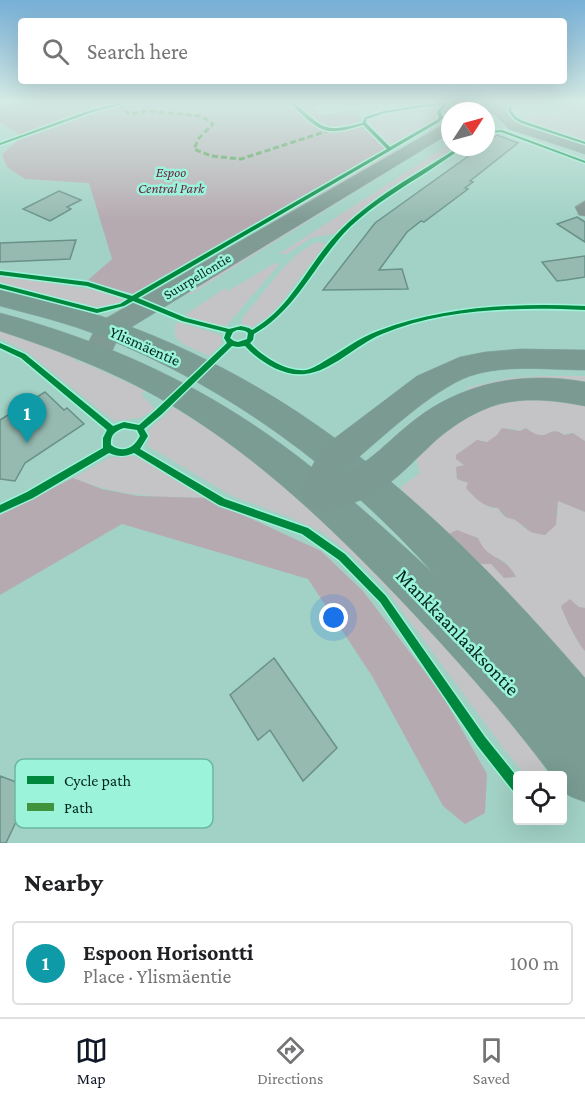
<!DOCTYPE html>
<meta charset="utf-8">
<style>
body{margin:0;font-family:"Crimson Pro",serif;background:#f6f6f6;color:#202124}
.controls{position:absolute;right:18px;bottom:18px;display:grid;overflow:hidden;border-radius:6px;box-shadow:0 6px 24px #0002}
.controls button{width:54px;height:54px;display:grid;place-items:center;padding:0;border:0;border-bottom:2px solid #e0e0e0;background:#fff;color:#202124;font:30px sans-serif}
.compass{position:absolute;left:441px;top:102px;width:54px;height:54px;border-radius:50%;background:#fff;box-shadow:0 6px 24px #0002;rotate:54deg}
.you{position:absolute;left:334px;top:618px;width:21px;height:21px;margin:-15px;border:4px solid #fff;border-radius:50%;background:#1a73e8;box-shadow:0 0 0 9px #1a73e833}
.badge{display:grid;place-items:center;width:39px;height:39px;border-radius:50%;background:#111827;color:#fff;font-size:20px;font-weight:700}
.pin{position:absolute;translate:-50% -50px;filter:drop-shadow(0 2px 3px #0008)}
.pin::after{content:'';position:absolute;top:32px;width:21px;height:18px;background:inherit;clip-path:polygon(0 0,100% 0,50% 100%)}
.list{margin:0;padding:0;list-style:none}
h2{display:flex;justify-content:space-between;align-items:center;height:78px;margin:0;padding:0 24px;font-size:26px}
h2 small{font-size:20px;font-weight:400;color:#757577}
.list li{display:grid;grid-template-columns:39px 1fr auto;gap:18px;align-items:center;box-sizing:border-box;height:84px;margin:0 12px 12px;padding:0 12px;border:2px solid #e0e0e0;border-radius:6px}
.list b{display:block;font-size:22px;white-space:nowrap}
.list p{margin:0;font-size:20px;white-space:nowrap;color:#757577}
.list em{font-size:20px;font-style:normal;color:#757577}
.icon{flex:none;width:33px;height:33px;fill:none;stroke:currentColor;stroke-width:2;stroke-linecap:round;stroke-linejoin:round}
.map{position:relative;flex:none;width:585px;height:843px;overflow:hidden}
.search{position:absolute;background:#fff;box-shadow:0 6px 24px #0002;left:18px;right:18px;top:18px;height:66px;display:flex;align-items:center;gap:15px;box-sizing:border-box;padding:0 21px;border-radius:6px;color:#757577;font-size:22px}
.sheet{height:174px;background:#fff}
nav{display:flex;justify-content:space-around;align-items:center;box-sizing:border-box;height:84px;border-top:2px solid #e0e0e0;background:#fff;font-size:16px;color:#757577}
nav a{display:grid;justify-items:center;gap:3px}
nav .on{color:#111827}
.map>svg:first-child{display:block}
.green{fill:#c4c3c5}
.forest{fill:#b6aab1}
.building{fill:#96bab0;stroke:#699187;stroke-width:1.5}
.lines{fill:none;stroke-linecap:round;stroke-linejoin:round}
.minor-casing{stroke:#89afa5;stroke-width:1}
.secondary-casing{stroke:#89afa5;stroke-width:1}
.primary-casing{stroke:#89afa5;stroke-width:1}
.trunk-casing{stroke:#89afa5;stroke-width:1}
.minor{fill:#80928d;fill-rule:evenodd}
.secondary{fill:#7f9b93;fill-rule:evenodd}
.primary{fill:#7a9c93;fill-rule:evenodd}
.trunk{fill:#7a9a92;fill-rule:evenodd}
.quiet{stroke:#42943c;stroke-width:3;stroke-dasharray:6 3;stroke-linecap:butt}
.cycleway-casing{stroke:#9bf4da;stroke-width:3}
.cycleway{fill:#00873e;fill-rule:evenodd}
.labels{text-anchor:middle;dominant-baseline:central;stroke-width:5;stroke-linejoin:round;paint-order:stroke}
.far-park-label{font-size:14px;font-style:italic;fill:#6d2447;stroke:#9bf4da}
.far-street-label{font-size:14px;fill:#00251c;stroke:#9bf4da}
.street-label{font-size:16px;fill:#00251c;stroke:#9bf4da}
.near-street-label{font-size:20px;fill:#00251c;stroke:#9bf4da}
.key{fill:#9bf4da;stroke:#6cb6a1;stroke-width:1.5}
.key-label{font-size:16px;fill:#00251c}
</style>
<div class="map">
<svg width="585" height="843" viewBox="0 0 585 843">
<rect width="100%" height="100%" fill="#a2d2c5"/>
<path class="green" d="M580 102H585V142L522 119 535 114 548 112 562 118 563 116 557 111Z
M432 107 437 108 436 120 393 145 380 139 369 124 371 118 379 114Z
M450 133 191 294 183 293Z
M450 144V147H458L379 199 337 233 311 238 287 254H279Z
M391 151 395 152 275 223 269 226 265 225Z
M317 242 326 244 273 313 253 327 242 325V318C263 295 288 254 317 242Z
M275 263 279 264 277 267 227 325C214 329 197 320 185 315L225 288 228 291Z
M0 276 103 291 127 299 114 306 92 307 0 283Z
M178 322 217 334 222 337 221 344 209 356 183 344 175 337V326Z
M0 331 76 357 73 360 87 364 144 390 142 395 155 409 140 418 114 421 27 352 0 338Z
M542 376H585V387L469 391 466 388 509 378Z
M520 398 585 403V441L573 433 537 437 527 428 520 431 511 428 487 442 477 440 456 455V459L464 465 455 473 457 479 469 482 474 497 491 508H498L502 515 519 522 524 529 558 516V501L585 512V608L579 607 565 616C573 628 575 640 585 651V687L477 564H509C470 544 420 530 401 487L420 473 416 458 433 438 469 411Z
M173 407 239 448 348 540 533 738 546 775H525L504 749 384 586 353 556 322 532 289 517 232 496 148 446 149 430Z
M132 456 140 458 206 498C156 497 121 497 73 478L109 458Z"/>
<path class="forest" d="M0 102H307L320 115 358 110 363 126 386 149 134 294 87 281 112 259 89 183 25 179 7 167 2 154 20 139 17 133 0 122Z
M502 428 520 431 526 428C550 446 546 423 564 435L573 433 585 441V512L558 501 556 525 545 535C527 532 531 532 518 522 510 515 509 524 498 508 484 508 475 498 466 488L468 483 457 479 456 467 464 465 456 459V455L477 440 487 442 497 435Z
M73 478 102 489 138 496 206 498 321 551 363 591 441 693 487 774 485 813 465 824 443 806 372 676 308 579 122 524 0 595V515Z
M457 530 478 538C488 562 504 553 516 577L504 578 491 564H477L446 535Z
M570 599 579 607 585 608V651C577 642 565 618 561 606Z"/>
<path class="building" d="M497 135 518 143 470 181 473 182 465 188 468 189 424 222 421 221 407 232 379 270 402 269 408 289 323 290 375 223 481 147H486V144Z
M59 191 81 200 67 207 71 209 50 221 23 209Z
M577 217 585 222V242L557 224Z
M76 240 70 259 0 262V243Z
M585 256V277L566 280 557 281 542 262Z
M45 392 64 410 67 408 84 424 25 463 15 481 0 479V420Z
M274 658 337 748 303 781 270 730 258 740 230 695Z
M0 776 32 788 6 843H0Z"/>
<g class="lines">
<g class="minor-casing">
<path id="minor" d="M498 102H510L502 113 498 114 492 110Z
M585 201V216L579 215 575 207Z"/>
</g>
<g class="secondary-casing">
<path id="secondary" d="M456 102 495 103 507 109 521 121 585 143V154L509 129 495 115 485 110 450 111V116L445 114 443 111Z
M450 121V133L120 334 107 362 97 365 87 362 82 355 98 323Z"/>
</g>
<g class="primary-casing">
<path id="primary" d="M0 290C40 299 80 308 118 322 314 393 452 524 585 678V802C567 795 562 796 562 776H552C505 713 452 654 398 597 331 527 261 460 178 409 123 375 61 351 0 331V313C79 334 157 365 227 408 303 454 369 514 434 574 342 471 229 387 100 336 68 323 34 315 0 306Z"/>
</g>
<g class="trunk-casing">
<path id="trunk" d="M521 349 585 350V370C548 370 505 364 470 376 431 390 380 440 347 467L343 475C371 462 389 440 412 422 462 382 523 371 585 382V406C554 400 520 396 490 407 469 415 451 427 435 441 405 469 388 491 348 505 333 511 323 513 308 507L302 496 306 477 323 447 417 376 460 357 485 352Z"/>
</g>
<use href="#minor" class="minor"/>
<use href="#secondary" class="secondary"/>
<use href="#primary" class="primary"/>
<use href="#trunk" class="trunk"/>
<path class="quiet" d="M118 104 129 114 146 111 201 116 213 124 199 138 194 149 211 156 241 159 330 130"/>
<g class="cycleway-casing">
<path id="cycleway" d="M126 102H132L93 112 0 145V143L91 110Z
M289 102H293C323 127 322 134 362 123L365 117 384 111 443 102 448 103 441 112 443 118 439 122 138 298 186 318 229 329 241 326 249 328 252 330C291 308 307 266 336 235 370 198 418 174 459 147H464C453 155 441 162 430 170 403 187 375 204 351 226 316 260 298 309 254 334L253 340 250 343C263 357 286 372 306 370 312 369 318 365 323 362 341 352 358 338 378 331 444 306 516 303 585 306V310C518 307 445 308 382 334 357 344 331 372 305 374 283 377 259 361 245 346L238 347 232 346 162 414 144 429 148 436 140 449 225 499 308 528 345 554 386 596 485 737 518 778V794L514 792 477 745 380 602 339 560 302 534 219 505 134 453C125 457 118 457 109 453L33 498 0 513V505L27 492 103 448V438L107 430 21 358 0 348V343L25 354 113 426 124 422 139 425 156 410 227 343 224 338 226 332 182 321 133 301 124 306 97 313 0 288V284L97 309 120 304 128 299 87 286 0 275V271L88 282 132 296 387 149 363 125C353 128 341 132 329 131 314 129 300 112 289 102ZM443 104 437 112 439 118 437 120 390 147 368 125 366 122 367 119 385 113ZM237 330C241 330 245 330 248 333L247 339 238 342 234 341 230 338 233 332ZM124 428 137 430 140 436C134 448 123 454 111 445 110 435 115 431 124 428Z
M509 106 512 107 511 110 516 117 523 121 585 142V144L521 123 514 119 508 111Z
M502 130 585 161V163L501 132 486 133V131Z"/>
</g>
<use href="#cycleway" class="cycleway"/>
</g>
<linearGradient id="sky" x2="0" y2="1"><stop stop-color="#77afd6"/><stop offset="0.46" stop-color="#d5ebe5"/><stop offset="1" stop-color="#d5ebe5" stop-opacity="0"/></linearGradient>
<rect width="585" height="220" fill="url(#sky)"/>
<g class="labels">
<g class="far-park-label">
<text x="171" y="172">Espoo<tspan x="171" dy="16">Central Park</tspan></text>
</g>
<g class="far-street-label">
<text transform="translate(197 276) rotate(-31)">Suurpellontie</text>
</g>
<g class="street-label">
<text transform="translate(145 346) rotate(24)">Ylismäentie</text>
</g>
<g class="near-street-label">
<text transform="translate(458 632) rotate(46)">Mankkaanlaaksontie</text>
</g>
</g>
<rect x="15" y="759" width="198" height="69" rx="9" class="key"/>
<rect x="27" y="776" width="27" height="8" fill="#00873e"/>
<rect x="27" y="803" width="27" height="8" fill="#42943c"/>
<g class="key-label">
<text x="64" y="786">Cycle path</text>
<text x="64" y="813">Path</text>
</g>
</svg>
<div class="controls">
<button><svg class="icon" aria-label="locate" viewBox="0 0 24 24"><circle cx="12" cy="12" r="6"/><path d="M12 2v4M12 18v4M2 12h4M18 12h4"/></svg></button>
</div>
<svg class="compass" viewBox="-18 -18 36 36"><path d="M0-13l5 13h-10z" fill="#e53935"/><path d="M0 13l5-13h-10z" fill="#757577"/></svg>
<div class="you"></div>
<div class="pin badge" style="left:27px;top:443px;background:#0f9aa8">1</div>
<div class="search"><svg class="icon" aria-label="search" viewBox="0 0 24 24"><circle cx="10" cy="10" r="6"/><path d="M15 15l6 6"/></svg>Search here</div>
</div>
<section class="sheet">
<h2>Nearby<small></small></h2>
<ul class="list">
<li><span class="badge" style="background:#0f9aa8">1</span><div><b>Espoon Horisontti</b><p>Place · Ylismäentie</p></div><em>100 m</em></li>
</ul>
</section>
<nav>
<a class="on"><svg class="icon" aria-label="map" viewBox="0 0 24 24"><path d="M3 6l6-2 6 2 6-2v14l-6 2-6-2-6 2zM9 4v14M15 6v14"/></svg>Map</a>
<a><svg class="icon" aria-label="directions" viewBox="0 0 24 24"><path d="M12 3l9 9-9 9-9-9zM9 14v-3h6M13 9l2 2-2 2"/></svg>Directions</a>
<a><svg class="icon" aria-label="saved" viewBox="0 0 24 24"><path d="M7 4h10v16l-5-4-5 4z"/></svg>Saved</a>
</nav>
